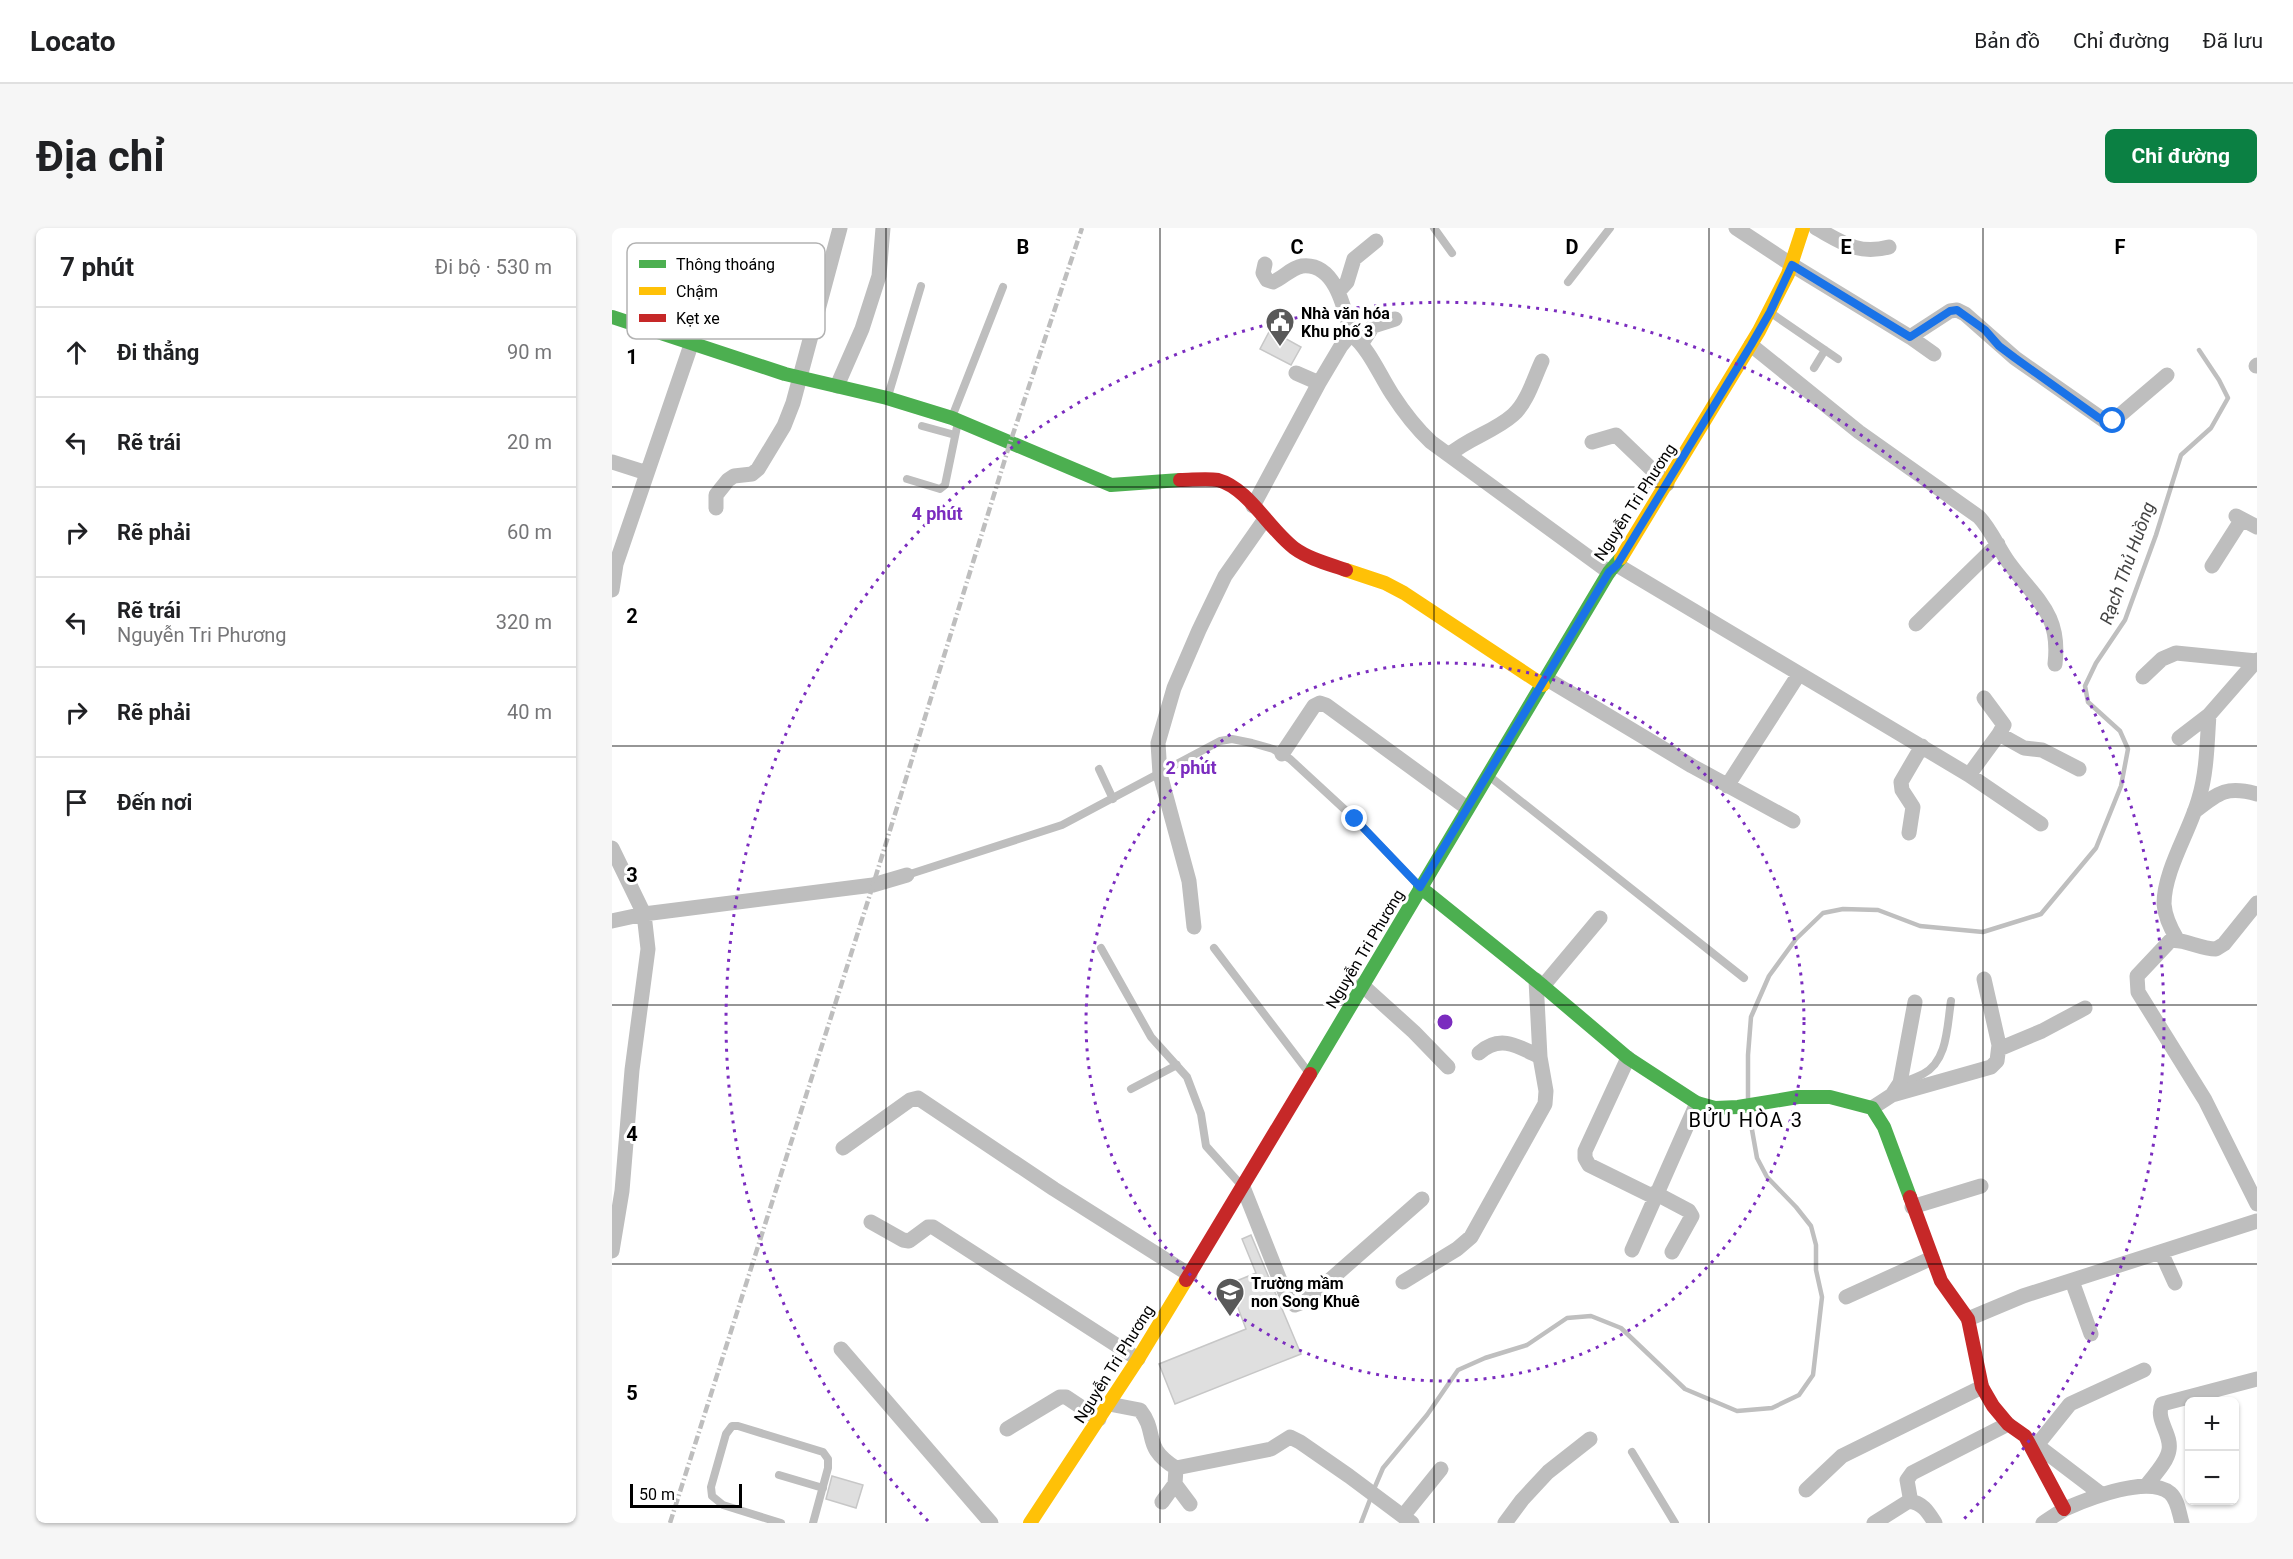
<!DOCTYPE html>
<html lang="vi">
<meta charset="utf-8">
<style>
body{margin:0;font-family:Roboto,sans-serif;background:#f6f6f6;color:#202124}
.controls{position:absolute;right:18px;bottom:18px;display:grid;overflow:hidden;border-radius:9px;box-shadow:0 2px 4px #0004}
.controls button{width:54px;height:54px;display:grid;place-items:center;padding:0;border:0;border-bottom:2px solid #e0e0e0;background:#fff;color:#202124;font:30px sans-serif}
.scale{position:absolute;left:18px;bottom:15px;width:112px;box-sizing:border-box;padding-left:6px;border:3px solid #000;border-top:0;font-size:16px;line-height:21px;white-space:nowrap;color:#000;-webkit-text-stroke:4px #fff;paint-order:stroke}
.stop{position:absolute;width:18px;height:18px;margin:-14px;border:4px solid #1a73e8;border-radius:50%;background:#fff}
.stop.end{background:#1a73e8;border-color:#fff;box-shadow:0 2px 6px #0008}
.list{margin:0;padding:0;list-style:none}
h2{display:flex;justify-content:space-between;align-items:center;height:78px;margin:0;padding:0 24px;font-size:26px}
h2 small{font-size:20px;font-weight:400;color:#757577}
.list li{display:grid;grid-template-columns:39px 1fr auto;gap:18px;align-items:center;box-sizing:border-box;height:90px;padding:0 24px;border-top:2px solid #e0e0e0}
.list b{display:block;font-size:22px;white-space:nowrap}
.list p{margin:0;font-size:20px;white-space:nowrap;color:#757577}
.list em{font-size:20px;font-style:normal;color:#757577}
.icon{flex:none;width:33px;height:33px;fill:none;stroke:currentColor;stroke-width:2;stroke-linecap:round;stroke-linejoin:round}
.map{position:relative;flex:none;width:1645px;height:1295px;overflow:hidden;border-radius:9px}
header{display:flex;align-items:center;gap:36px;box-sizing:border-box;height:84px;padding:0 30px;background:#fff;border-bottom:2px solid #e0e0e0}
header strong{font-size:28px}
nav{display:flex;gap:33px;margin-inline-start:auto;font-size:21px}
.intro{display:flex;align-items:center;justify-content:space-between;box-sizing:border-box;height:144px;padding:0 36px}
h1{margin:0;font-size:42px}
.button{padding:15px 27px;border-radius:9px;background:#0b8043;color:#fff;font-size:21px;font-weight:700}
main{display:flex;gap:36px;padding:0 36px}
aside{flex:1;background:#fff;border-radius:9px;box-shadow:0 2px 4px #0004}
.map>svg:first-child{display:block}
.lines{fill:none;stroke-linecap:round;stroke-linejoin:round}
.stream{stroke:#bfbfbf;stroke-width:4.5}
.building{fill:#dfdfdf;stroke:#c7c7c7;stroke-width:1.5}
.lane{stroke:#bebebe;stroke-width:8}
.street{stroke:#bebebe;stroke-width:15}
.fast{stroke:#4caf50;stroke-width:14}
.slow{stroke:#ffc107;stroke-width:14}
.jam{stroke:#c62828;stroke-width:14}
.rail{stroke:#bebebe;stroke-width:4.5;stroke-dasharray:9 3 1.5 3;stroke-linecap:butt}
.route{stroke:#1a73e8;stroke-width:8}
.grid{fill:none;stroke:#000;stroke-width:1.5;stroke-opacity:0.55}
.ring{fill:none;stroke:#7b2cbf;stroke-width:3;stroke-dasharray:3 6}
.labels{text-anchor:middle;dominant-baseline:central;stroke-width:6;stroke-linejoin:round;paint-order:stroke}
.poi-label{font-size:16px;font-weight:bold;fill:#000;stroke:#fff;text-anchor:start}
.street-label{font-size:16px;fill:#000;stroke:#fff}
.water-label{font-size:18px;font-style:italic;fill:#444;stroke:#fff}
.quarter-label{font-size:20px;letter-spacing:1.5px;fill:#000;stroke:#fff}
.key{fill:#fff;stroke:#b2b2b2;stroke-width:1.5}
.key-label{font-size:16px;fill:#000}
.grid-label{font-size:20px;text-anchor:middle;font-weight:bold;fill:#000;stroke:#fff;stroke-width:6;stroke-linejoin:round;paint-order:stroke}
.centre{fill:#7b2cbf;stroke:#fff;stroke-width:3}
.ring-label{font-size:18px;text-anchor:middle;font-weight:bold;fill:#7b2cbf;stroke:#fff;stroke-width:6;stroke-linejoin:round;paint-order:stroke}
</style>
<header>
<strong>Locato</strong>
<nav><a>Bản đồ</a><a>Chỉ đường</a><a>Đã lưu</a></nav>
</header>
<div class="intro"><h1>Địa chỉ</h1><a class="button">Chỉ đường</a></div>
<main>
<aside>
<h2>7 phút<small>Đi bộ · 530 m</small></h2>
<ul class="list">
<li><svg class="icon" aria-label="ahead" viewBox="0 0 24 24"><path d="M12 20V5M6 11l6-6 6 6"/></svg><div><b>Đi thẳng</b></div><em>90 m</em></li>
<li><svg class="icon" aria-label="left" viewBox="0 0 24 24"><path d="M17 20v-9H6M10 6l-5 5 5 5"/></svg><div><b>Rẽ trái</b></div><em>20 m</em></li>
<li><svg class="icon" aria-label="right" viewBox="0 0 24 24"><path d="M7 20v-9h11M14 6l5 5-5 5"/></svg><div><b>Rẽ phải</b></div><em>60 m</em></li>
<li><svg class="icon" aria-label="left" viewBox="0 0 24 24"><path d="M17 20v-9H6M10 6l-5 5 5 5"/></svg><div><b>Rẽ trái</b><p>Nguyễn Tri Phương</p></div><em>320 m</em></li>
<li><svg class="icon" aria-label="right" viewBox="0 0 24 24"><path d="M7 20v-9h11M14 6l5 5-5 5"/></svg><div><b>Rẽ phải</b></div><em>40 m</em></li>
<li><svg class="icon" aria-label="arrive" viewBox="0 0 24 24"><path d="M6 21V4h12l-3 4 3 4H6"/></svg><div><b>Đến nơi</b></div></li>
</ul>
</aside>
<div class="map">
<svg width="1645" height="1295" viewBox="0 0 1645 1295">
<rect width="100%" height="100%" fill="#fff"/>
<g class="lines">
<path class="stream" d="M1136 870V827L1139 789 1157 748 1184 711 1211 685 1231 681 1266 682 1308 698 1371 704 1429 686 1484 620 1509 558 1516 521 1508 503 1476 474 1473 458 1484 435 1513 392 1544 307 1569 227 1599 200 1616 170 1607 152 1587 122
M762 1261 771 1240 815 1187 846 1142 873 1130 915 1117 955 1090 979 1088 1009 1100 1073 1161 1125 1183 1160 1180 1187 1167 1201 1147 1210 1069 1204 1042V1017L1199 998 1184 979 1155 949 1145 930 1137 885
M749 1295 759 1269"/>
</g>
<path class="building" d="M658 102 689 119 679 137 648 121Z
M639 1007 689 1126 563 1176 547 1136 634 1101 617 1056 644 1045 630 1011Z
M220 1248 251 1257 244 1280 214 1271Z"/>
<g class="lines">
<path class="lane" d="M822 0 840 25
M956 54 998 0
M1159 85 1226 131
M1202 140 1213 122
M276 168 309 58
M340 189 391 59
M310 198 343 207
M295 251 328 261 333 257 346 194
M487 541 501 571
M877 548 1132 750
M295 647 450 597 608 513 620 511 640 515 661 521 678 531 743 591 807 658
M489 720 539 809 575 849 589 886 594 918 630 958
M602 720 697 845
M1288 855C1296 852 1304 850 1311 846 1336 833 1335 798 1339 773
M519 861 565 837
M1020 1224 1063 1295
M167 1247 211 1260
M169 1295 111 1277 100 1268 99 1259 114 1206 120 1198H126L211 1224 216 1231V1240L201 1295"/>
<path class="street" d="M1124 0 1180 37 1298 109 1338 83 1345 82 1353 86 1403 130 1493 193H1501L1555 147
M1204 0C1231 15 1246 27 1277 19
M726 64 735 54 742 31 764 13
M739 106C758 122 767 146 780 166 791 183 804 200 819 214L997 344
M1298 109 1322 126
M750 115 761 98 783 91
M1139 117 1247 204 1367 289C1380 303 1386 320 1397 335 1424 372 1449 385 1443 436
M1644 138 1645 137
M684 145 707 155
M225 158 250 101 267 48 271 0
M980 214 1004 207 1055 256
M837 227C856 210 882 204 901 187 915 175 922 150 930 133
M0 234 35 245
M641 278 707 155 729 118 739 106C733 83 724 34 690 38 679 40 671 50 661 54L655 52 651 45 653 36
M104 280V267L116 252 122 248 140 246 146 241 172 198 181 175 228 0
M1624 288 1645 299
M1005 337 1357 547 1429 596
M1600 338 1630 291
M0 362 4 336 80 114
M1304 396 1386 316
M1531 449 1550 431 1564 425 1645 433
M935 451 1080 538 1181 593
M1372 470 1392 497 1387 506
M1567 510 1597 487 1645 432
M670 526 702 478 708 475 714 477 855 580
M1357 547 1387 506 1412 520 1430 522 1467 541
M1115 558 1187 446
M1582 584C1606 565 1614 557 1645 566
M1297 605 1301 579 1290 562 1289 554 1310 518
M0 620 32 686 36 721 20 842 10 963 0 1023
M1645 675 1612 716 1604 721C1587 721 1571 710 1558 713L1525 748 1526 764 1593 872 1645 976
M0 693 32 686 261 657 295 647
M582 699 577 653 548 546 546 515 562 460 587 402 613 348 653 291
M1565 711C1559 701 1553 689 1552 676 1552 642 1578 603 1587 570 1595 544 1595 514 1597 487
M750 757 802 804 836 839
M931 758 988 690
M1387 821 1430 803 1473 780
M867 825C888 806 906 818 928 829
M1016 830 973 923V930L977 937 1042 969
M1280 867 1379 839 1385 833 1387 817 1372 751
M1260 880 1280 867 1288 855 1303 774
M231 920 298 872 306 870 442 961 578 1047
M631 959 675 1070 683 1077 694 1073 810 971
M1043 965 1077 983 1080 988 1060 1024
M1300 979 1369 958
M259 994 291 1012 297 1013 316 999H321L526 1131
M1020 1022 1085 875
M1549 1024 1563 1055
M1460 1053 1479 1106
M791 1054 845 1021 859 1009 933 876 934 863 928 829 924 752
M1234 1069 1320 1030
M1356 1091 1411 1068 1645 993
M229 1121 379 1295
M497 1176 528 1182C547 1206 529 1218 564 1240L659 1221 678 1209 688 1214 737 1248 800 1295
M395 1201 448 1169H454L487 1191
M1418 1212 1489 1266
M1425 1217 1458 1176 1532 1142
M563 1256 578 1276
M1534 1258C1541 1248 1555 1235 1557 1222 1560 1206 1543 1192 1550 1176L1645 1151
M1194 1262 1230 1228 1370 1159
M1297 1273C1311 1275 1316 1284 1323 1295
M550 1274 563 1256 564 1240
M791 1288 829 1241
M893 1295 910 1272 936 1244 978 1211
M1262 1295 1297 1273 1298 1269 1295 1252 1300 1245 1396 1196
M1431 1295C1439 1290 1447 1284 1455 1280 1478 1270 1536 1247 1558 1265 1566 1272 1567 1285 1570 1295"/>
<path class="fast" d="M0 89 173 146 275 170 340 190 499 257 568 252
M808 659 931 758 1016 830 1085 875 1103 880 1126 879 1186 869H1218L1260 880 1272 899 1298 969
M698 846 997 344 1009 330"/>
<path class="slow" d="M1009 330 1147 103 1176 46 1191 0
M734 342 773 355 792 365 931 457
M418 1295 526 1131 574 1052"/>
<path class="jam" d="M568 252C580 252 595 250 606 252 636 260 657 301 682 320 697 331 717 336 734 342
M1298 969 1329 1053 1356 1091 1370 1159 1381 1178 1396 1196 1413 1208 1452 1281
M574 1052 698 846"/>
<path class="rail" d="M58 1295 261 657 398 215 470 0"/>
</g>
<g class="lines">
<path class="route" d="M743 591 808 659 997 344 1005 337 1139 117 1158 84 1180 37 1298 109 1338 83 1345 82 1373 102 1387 118 1403 130 1487 190 1493 193H1501"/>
</g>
<path class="grid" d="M274 0V1295M548 0V1295M822 0V1295M1097 0V1295M1371 0V1295M0 259H1645M0 518H1645M0 777H1645M0 1036H1645"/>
<g class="ring">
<circle cx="833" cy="794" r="359"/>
<path d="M316 1293A719 719 0 1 1 1350 1293"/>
</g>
<defs>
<g id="civic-pin" transform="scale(1.5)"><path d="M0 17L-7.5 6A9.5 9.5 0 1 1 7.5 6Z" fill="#595959" stroke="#fff"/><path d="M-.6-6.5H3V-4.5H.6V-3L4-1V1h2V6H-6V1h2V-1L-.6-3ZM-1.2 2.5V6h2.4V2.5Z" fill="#fff"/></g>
<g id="school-pin" transform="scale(1.5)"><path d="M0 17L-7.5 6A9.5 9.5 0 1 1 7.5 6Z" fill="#595959" stroke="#fff"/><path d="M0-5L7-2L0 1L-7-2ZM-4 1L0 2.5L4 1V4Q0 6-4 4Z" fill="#fff"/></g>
</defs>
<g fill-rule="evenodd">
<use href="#civic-pin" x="668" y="94"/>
<use href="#school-pin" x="618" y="1064"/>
</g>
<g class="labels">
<g class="poi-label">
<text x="689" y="85">Nhà văn hóa<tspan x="689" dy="18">Khu phố 3</tspan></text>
<text x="639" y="1055">Trường mầm<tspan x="639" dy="18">non Song Khuê</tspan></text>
</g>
<g class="street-label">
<text transform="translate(1023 274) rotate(-57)">Nguyễn Tri Phương</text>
<text transform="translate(753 721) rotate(-59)">Nguyễn Tri Phương</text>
<text transform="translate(502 1136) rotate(-58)">Nguyễn Tri Phương</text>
</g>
<g class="water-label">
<text transform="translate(1515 335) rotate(-70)">Rạch Thủ Huồng</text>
</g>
<g class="quarter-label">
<text x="1134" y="892">BỬU HÒA 3</text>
</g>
</g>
<rect x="15" y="15" width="198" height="96" rx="9" class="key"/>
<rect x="27" y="32" width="27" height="8" fill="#4caf50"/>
<rect x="27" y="59" width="27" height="8" fill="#ffc107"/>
<rect x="27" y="86" width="27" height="8" fill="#c62828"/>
<g class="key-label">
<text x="64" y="42">Thông thoáng</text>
<text x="64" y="69">Chậm</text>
<text x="64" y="96">Kẹt xe</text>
</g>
<g class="grid-label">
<text x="411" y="26">B</text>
<text x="685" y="26">C</text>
<text x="960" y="26">D</text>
<text x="1234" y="26">E</text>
<text x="1508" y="26">F</text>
<text x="20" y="136">1</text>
<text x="20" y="395">2</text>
<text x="20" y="654">3</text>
<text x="20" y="913">4</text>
<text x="20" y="1172">5</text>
</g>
<circle cx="833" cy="794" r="9" class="centre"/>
<g class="ring-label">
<text x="325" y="292">4 phút</text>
<text x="579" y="546">2 phút</text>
</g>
</svg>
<div class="controls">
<button>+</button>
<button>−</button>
</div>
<div class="scale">50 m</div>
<div class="stop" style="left:1501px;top:193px"></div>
<div class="stop end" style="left:743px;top:591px"></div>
</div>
</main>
